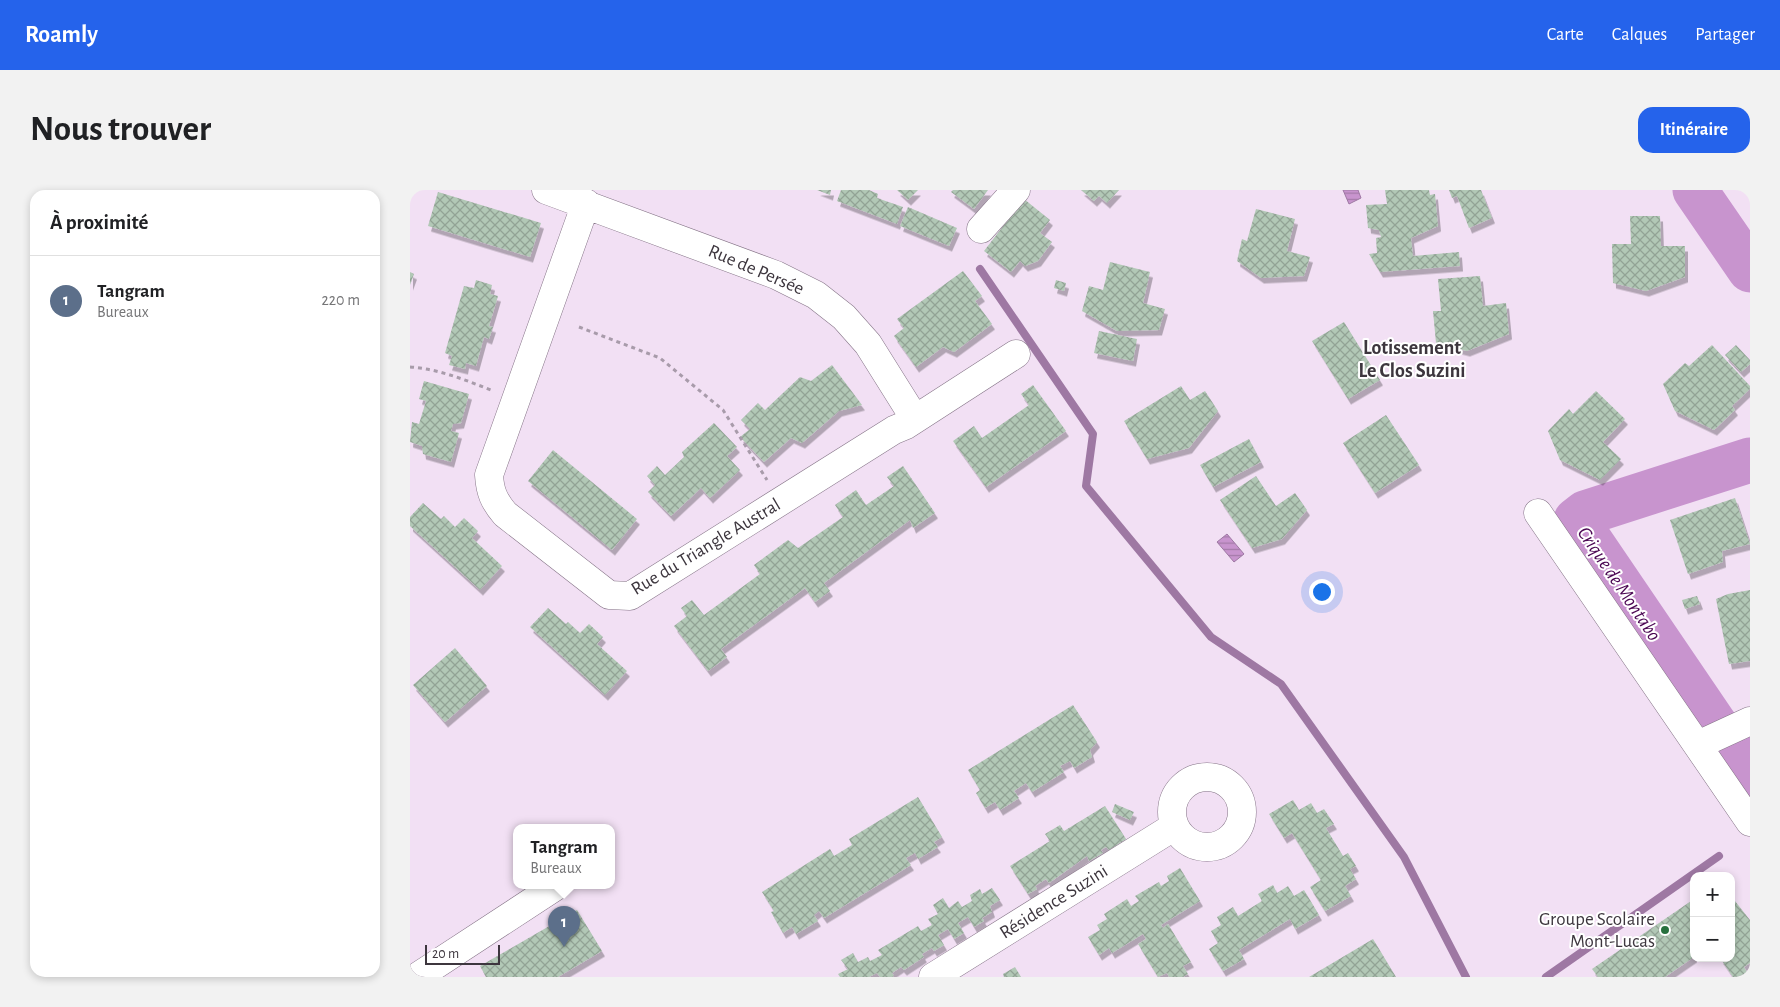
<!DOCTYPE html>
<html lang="fr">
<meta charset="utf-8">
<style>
body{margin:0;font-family:"Alegreya Sans",sans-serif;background:#f2f2f2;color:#202124}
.controls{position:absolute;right:15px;bottom:15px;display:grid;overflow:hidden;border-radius:10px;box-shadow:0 2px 8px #0003}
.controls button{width:45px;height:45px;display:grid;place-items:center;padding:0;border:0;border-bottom:1px solid #e0e0e0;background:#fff;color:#202124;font:25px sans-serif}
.scale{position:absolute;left:15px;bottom:12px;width:75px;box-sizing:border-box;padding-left:5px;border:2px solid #3d363e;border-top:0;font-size:14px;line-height:18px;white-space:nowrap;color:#3d363e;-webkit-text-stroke:4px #fff;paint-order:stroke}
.you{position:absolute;left:911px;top:401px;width:18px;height:18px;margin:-12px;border:4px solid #fff;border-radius:50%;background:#1a73e8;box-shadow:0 0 0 8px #1a73e833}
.badge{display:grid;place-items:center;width:32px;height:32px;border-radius:50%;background:#2563eb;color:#fff;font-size:16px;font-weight:700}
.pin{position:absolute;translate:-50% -41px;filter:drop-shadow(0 1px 2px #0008)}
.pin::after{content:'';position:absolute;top:26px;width:18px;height:15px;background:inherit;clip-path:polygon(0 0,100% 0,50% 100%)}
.popup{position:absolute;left:103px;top:634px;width:102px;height:65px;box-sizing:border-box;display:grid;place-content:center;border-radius:10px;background:#fff;filter:drop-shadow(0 1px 4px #0005);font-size:16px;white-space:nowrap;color:#757577}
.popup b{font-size:19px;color:#202124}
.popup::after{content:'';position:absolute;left:50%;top:100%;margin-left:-10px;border:10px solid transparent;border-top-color:#fff}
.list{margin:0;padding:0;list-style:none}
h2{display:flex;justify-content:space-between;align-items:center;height:65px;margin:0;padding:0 20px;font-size:21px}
h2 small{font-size:16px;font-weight:400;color:#757577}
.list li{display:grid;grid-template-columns:32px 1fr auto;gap:15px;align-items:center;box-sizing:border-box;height:90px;padding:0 20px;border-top:1px solid #e0e0e0}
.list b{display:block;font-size:19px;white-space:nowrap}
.list p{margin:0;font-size:16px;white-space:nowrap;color:#757577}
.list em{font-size:16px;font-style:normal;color:#757577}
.map{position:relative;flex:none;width:1340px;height:787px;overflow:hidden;border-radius:15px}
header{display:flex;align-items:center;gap:30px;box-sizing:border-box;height:70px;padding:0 25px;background:#2563eb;color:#fff}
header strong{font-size:24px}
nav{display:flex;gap:28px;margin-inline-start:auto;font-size:18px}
.intro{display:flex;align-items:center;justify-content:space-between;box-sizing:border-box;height:120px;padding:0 30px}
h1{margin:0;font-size:35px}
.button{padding:12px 22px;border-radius:15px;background:#2563eb;color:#fff;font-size:18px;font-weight:700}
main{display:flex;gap:30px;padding:0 30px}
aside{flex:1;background:#fff;border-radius:15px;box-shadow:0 2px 8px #0003}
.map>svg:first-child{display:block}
.water{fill:url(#water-rules);stroke:#9e78a3}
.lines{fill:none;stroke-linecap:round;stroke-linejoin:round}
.stream{stroke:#9e78a3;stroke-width:8}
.river{stroke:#c894ce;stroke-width:45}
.building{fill:url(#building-cross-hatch);filter:url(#shadow)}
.minor-casing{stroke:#867588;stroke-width:29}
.path{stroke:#a89baa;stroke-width:3;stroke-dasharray:4 4;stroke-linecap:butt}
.minor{stroke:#fff;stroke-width:28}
.poi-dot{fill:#27703e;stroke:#fff;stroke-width:2}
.labels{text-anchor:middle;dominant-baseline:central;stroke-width:4;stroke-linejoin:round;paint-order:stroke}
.street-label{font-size:19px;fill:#3d363e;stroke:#fff}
.poi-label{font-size:19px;fill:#3d363e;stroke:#fff;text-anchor:end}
.neighbourhood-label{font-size:20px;font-weight:bold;fill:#3d363e;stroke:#fff}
.water-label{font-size:20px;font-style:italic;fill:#4a0652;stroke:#fff}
</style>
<header>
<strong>Roamly</strong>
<nav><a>Carte</a><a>Calques</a><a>Partager</a></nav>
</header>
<div class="intro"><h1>Nous trouver</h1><a class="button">Itinéraire</a></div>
<main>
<aside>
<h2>À proximité<small></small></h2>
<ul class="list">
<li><span class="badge" style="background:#5c6f8a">1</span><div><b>Tangram</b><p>Bureaux</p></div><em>220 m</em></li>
</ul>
</aside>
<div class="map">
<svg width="1340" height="787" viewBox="0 0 1340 787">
<defs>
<pattern id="water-rules" width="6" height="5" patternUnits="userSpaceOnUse" patternTransform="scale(1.25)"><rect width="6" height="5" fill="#c894ce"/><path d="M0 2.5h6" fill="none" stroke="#a47aa9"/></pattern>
<pattern id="building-cross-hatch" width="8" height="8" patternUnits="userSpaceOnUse" patternTransform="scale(1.25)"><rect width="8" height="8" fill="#b2c8b6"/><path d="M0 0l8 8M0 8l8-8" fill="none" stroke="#92a395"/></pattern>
<filter id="shadow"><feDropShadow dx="3" dy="5.5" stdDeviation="0" flood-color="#0004"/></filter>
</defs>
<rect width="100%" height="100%" fill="#f2e0f4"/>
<path class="water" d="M933 0H948L951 8 939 14Z
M817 344 834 364 824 372 807 352Z"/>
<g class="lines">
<path class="stream" d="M570 79 683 244 676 296 801 447 871 494 994 667 1056 787
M1136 787 1309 666"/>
<path class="river" d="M1285 0 1340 80
M1340 270 1175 323 1166 330 1340 586"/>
</g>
<path class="building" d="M407 0H421L420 5Z
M431 0H459L468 4 467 8 493 17 487 34 427 11Z
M487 0H508L498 10Z
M543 0H578L564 19 541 2Z
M671 0H709L697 13 689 6 684 11Z
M975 0H1019L1020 5 1025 4 1028 36 1001 48 1003 66 1049 62 1050 76 970 82 959 64 967 63 966 48 971 47 969 40 958 38 956 15 977 14Z
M1039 0H1071L1082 28 1059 38 1047 6 1042 8Z
M28 2 131 33 120 67 18 36Z
M614 9 640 30 630 43 642 52 628 71 615 76 610 71 601 82 574 61Z
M498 17 547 38 539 56 490 36Z
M846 19 885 29 877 61 900 67 894 86 851 88 827 71 832 49 837 51Z
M1220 26H1250L1251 56H1275V87L1236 101 1203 93 1202 54H1221Z
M700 72 740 82 733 113 755 119 749 140 707 141 672 121 679 96 693 100Z
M553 81 572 106 565 111 582 134 544 162 533 157 506 177 484 146 494 138 487 129Z
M0 82 4 84 0 95Z
M1070 86 1073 116 1096 113 1099 144 1057 161 1026 153 1023 121H1031L1028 89Z
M66 90 82 95 80 104 88 106 79 136 83 137 79 149 74 147 66 176 56 173 55 179 39 175 42 166 35 163 54 96 64 98Z
M646 90 656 93 654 101 644 98Z
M934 132 970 190 938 209 902 151Z
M689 141 727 149 723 171 684 163Z
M1302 155 1340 196V199L1322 216 1325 220 1304 240 1265 221 1253 194 1275 173 1279 176Z
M1326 155 1340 170V174L1331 182 1315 165Z
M422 175 452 215 429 221 392 253 381 248 354 272 330 247 340 239 331 230 348 213 355 220 390 187 401 191Z
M14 191 59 204 51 233 43 234 41 241 49 243 41 272 13 264 12 256 0 252 2 232 9 234 16 211 9 209Z
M623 195 656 241 576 297 543 251 564 236 572 248 619 215 611 204Z
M771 196 780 210 795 201 808 221 779 258 737 269 714 231Z
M1186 201 1215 229 1193 252 1211 269 1190 290 1150 270 1138 241 1159 219 1163 224Z
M976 225 1009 275 965 303 933 253Z
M304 233 327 257 317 266 330 280 300 308 291 298 261 326 238 302 245 295 237 286 247 276 255 285 274 267 272 262Z
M839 249 851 272 803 297 790 275Z
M143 260 227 329 202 360 118 291Z
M493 276 525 323 503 338 500 330 414 393 420 401 405 412 395 398 311 459 317 467 298 481 264 436 277 426 271 418 282 410 294 425 350 384 344 375 378 350 388 358 433 327 425 315 446 300 456 315 484 296 477 287Z
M846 286 866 316 885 303 897 320 872 349 842 358 810 310Z
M1325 308 1340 354 1312 361 1313 372 1278 384 1260 330Z
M13 313 31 329 34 326 45 337 54 328 68 341 62 348 92 376 70 400 0 336V327Z
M1340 400V471L1319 474 1306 409 1318 404Z
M1287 406 1290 414 1275 419 1272 410Z
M138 418 156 434 158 432 170 443 179 434 193 447 187 454 217 481 195 505 120 437Z
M45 458 77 496 35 532 3 495Z
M663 515 687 552 680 560 682 567 664 578 660 571 650 576 654 582 622 602 616 593 604 601 609 608 590 620 585 612 575 618 566 603 570 600 558 580Z
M508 607 532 647 524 652 528 657 508 669 505 663 496 668 501 675 414 728 409 721 404 725 408 731 386 744 382 737 373 743 361 722 364 721 352 702 420 659 424 666 442 655 439 649Z
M883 610 889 620 901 613 907 623 914 619 924 634 916 638 933 666 938 663 946 676 940 679 946 689 935 696 941 706 915 721 900 697 911 690 882 643 874 648 859 624Z
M705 614 724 622 720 630 702 622Z
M695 616 716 649 699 660 696 657 691 660 693 663 679 671 677 666 639 693 636 689 625 696 627 699 618 704 600 676 640 651 635 644 650 635 654 641Z
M770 678 790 711 751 735 753 738 758 734 781 772 773 776 778 784 773 787H759L757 783 748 787 728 754 736 749 733 744 702 763 699 758 689 765 678 747 690 740 687 735 697 729 694 724 717 709 721 716 729 711 725 706 749 692 751 696 759 691 757 686Z
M863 695 867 703 878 696 884 706 894 700 909 725 885 739 880 729 829 760 834 769 813 781 799 759 808 753 801 741 811 735 807 727 823 717 828 726 852 711 848 704Z
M582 698 590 710 580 716 582 722 572 728 574 731 564 737 558 727 548 733 554 743 544 749 538 739 528 745 534 755 524 761 522 758 512 764 514 767 494 780 491 777 482 783 484 786 482 787H470L467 783 459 787H430L428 784 438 779 431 770 443 763 448 772 458 767 460 771 472 765 468 760 508 736 511 741 522 735 518 729 528 724 523 715 533 708 539 718 548 711 552 717 562 711 560 705 570 699 572 704Z
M1321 706 1340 730V773L1334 777 1337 782 1329 787H1323L1310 768H1321Z
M1284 709V767L1255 787H1188L1182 779Z
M167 720 192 761 148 787H76L70 776Z
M963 749 986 787H899Z
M605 777 611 787H594L593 784Z"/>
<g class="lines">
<g class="minor-casing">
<path id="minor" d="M136 0 366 85 406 105 434 127 458 154 505 229
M176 13 79 285C80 302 84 311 95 324L199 405 220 406 484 240 496 235 606 164
M571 39 606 0
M1128 323 1340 632
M1288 555 1340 531
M762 622a35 35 0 1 1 70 0a35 35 0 1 1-70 0Z
M7 787 146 696
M523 787 765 636"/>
</g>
<path class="path" d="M169 137 250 168 313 220 357 290
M0 177C29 179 55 190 81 200"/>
<use href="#minor" class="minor"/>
</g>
<circle class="poi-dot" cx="1255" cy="740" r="5"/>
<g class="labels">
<g class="street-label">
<text transform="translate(346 80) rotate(23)">Rue de Persée</text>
<text transform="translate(296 357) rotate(-31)">Rue du Triangle Austral</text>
<text transform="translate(644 712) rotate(-32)">Résidence Suzini</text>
</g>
<g class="poi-label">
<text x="1245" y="729">Groupe Scolaire<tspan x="1245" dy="22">Mont-Lucas</tspan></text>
</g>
<g class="neighbourhood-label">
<text x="1002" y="158">Lotissement<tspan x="1002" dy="23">Le Clos Suzini</tspan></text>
</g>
<g class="water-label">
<text transform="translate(1209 394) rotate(56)">Crique de Montabo</text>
</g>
</g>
</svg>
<div class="controls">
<button>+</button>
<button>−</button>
</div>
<div class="scale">20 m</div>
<div class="you"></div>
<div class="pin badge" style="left:154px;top:757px;background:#5c6f8a">1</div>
<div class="popup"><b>Tangram</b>Bureaux</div>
</div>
</main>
